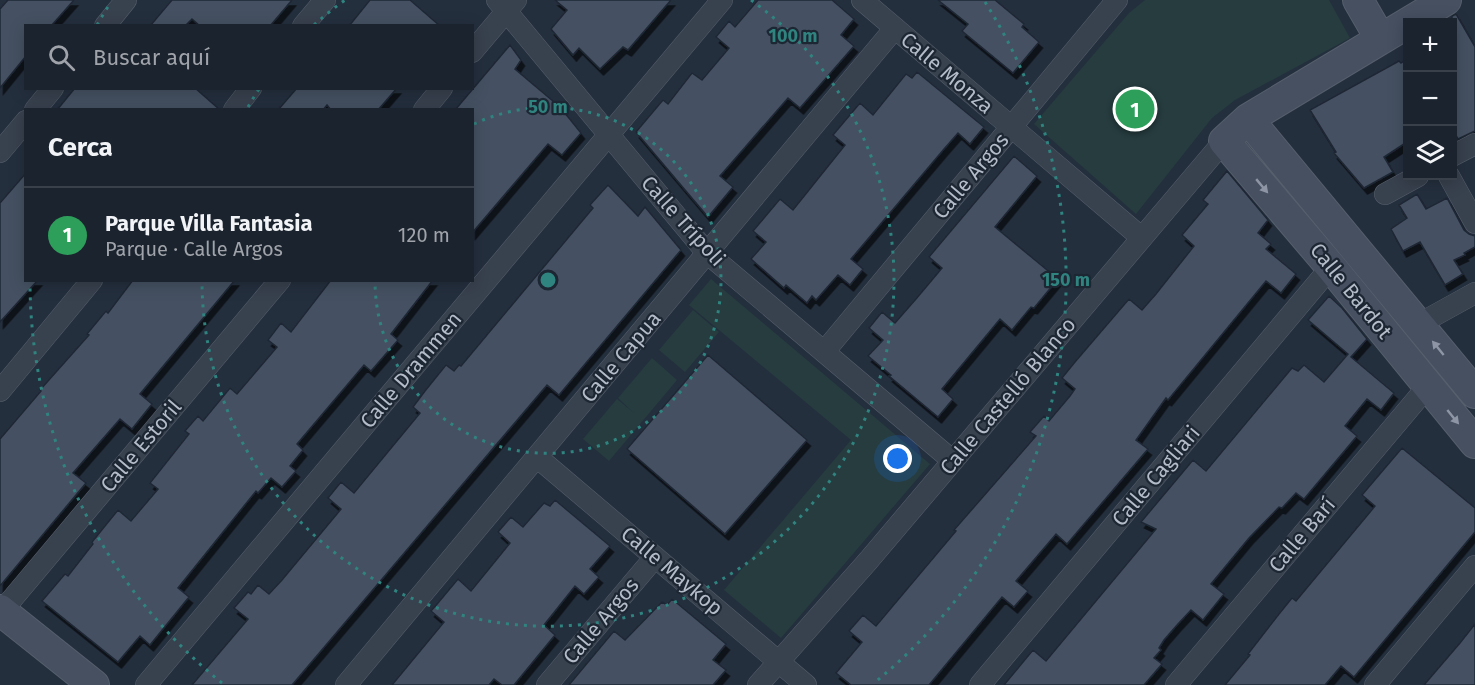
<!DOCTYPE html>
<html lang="es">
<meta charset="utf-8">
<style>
body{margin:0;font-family:"Fira Sans",sans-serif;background:#242b36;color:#f1f3f6}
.controls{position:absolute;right:18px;top:18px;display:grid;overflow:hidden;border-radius:0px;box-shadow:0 3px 15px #0003}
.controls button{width:54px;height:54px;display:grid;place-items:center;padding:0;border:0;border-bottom:2px solid #39404a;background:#1b232e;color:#f1f3f6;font:30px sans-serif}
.you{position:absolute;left:898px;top:459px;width:21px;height:21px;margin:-15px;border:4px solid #fff;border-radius:50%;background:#1a73e8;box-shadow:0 0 0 9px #1a73e833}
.badge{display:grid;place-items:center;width:39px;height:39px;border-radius:50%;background:#8ab4f8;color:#fff;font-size:20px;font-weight:700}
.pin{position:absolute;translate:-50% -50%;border:3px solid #fff;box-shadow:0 2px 6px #0006}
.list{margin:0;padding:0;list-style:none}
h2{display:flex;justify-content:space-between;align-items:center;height:78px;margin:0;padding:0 24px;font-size:26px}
h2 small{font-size:20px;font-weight:400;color:#a0a4aa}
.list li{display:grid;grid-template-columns:39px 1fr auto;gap:18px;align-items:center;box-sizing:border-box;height:96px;padding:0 24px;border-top:2px solid #39404a}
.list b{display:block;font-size:22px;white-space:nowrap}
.list p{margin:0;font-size:20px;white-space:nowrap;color:#a0a4aa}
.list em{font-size:20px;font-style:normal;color:#a0a4aa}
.icon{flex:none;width:33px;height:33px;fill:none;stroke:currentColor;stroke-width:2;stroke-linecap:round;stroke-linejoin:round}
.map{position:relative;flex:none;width:1475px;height:685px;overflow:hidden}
.search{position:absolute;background:#1b232e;box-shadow:0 3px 15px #0003;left:24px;top:24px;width:450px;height:66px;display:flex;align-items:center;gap:15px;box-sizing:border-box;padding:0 21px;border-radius:0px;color:#a0a4aa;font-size:22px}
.panel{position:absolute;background:#1b232e;box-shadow:0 3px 15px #0003;left:24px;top:108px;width:450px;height:174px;border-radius:0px}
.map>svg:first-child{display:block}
.green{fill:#263c3f}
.building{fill:#455162;stroke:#1f2835;stroke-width:1.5;filter:url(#shadow)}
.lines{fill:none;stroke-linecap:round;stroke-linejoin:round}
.street-casing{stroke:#565f6c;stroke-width:22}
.secondary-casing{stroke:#565f6c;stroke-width:32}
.street{stroke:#38414e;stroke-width:21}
.secondary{stroke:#465061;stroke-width:30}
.oneway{fill:#8e96a5}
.ring{fill:none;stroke:#308480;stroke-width:3;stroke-dasharray:3 6}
.labels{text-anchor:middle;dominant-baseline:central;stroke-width:4.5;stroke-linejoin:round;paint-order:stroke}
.street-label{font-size:21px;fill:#b4bcc9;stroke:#1d2633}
.centre{fill:#308480;stroke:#1d2633;stroke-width:3}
.ring-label{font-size:18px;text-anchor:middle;font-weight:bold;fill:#308480;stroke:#1d2633;stroke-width:4.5;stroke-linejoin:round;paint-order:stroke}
</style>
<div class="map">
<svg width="1475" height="685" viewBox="0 0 1475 685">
<defs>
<filter id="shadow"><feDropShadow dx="3.5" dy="6" stdDeviation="0" flood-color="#0009"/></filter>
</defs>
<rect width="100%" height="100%" fill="#242f3e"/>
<path class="green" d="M1145 0H1329L1350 38 1235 100 1212 118 1136 214 1034 124 1129 13Z
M711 279 930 464 781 638 724 590 851 440 689 305Z
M693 310 719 332 685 372 659 350Z
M652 358 677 380 609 461 583 439 617 399 634 413 618 398Z"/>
<path class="building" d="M8 0H74L51 26H26V56L0 88V9Z
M172 0H292L270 26H200L192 19 185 26H150Z
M370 0H410L440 26H349Z
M555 0H671L628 50 623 47 600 69 579 48 573 55 551 29 567 10Z
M758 0H832L854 19 841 35 854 46 800 108 788 98 747 145 720 176 733 187 708 217 636 132 663 100 668 104 692 73 702 80 729 48 716 37 729 21 735 27Z
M938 0H995L1024 24 1022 27 1039 42 1013 73 962 31 968 24Z
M1456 14 1475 47V131L1458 139 1452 129V16Z
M510 45 521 60 515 69 560 107 581 133 562 155 548 144 472 233V110H455Z
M1407 59V142L1384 157 1393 172 1364 188 1334 153 1336 152 1310 110 1399 61 1401 63Z
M917 72 984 127 970 144 958 133 944 149 851 259 863 269 850 285 838 275 816 300 812 296 807 303 786 285 784 288 751 259 766 242 753 231 780 199 793 210 845 145 833 135 860 103 873 115 906 74 912 78Z
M75 88H195L220 110H57Z
M297 88H397L378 110H331L327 105 323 110H278Z
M1014 156 1037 176 995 227 1058 279 1034 308 1031 307 1012 330 1000 319 942 389 953 399 938 417 889 376 891 375 868 356 883 340 869 328 882 312 895 323 916 299 942 268 929 257Z
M1227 171 1268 220 1258 233 1271 244 1266 249 1296 274 1281 293 1266 281 1168 400 1166 398 1136 440 1148 449 1067 544 1056 534 1016 581 1028 591 1014 607 1002 597 929 685H851L836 673 862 642 849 631 863 615 876 626 956 531 954 530 1036 436 1030 432 1044 416 1049 421 1070 396 1075 389 1062 378 1075 362 1129 299 1142 310 1156 294 1194 246 1182 235 1208 204 1203 200Z
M26 173V280H38L0 322V203Z
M608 185 638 216 645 207 681 250 559 395 547 385 292 685H192L248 619 234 608 248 592 251 594 258 585 269 594 282 580 341 509 328 498 341 482 354 493 420 413 413 407 425 391 446 365 454 371 459 365 461 366 593 208 590 205Z
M1417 194 1426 209 1447 198 1464 230 1469 234 1475 236V247L1464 253 1465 255 1454 260 1463 274 1445 285 1420 242 1403 251 1391 229 1407 218 1399 205Z
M133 280H235L140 394 152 404 132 429 120 419 73 473 86 483 0 586V439L41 391 40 390 89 335 87 334 106 311 108 313Z
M331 280H433L391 334 398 340 371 371 364 365 297 444 303 450 290 466 296 471 282 487 271 478 258 493 256 491 178 588 189 597 150 645 140 636 118 662 42 601 65 574 68 576 93 544 92 542 118 510 131 521 158 489 150 483 189 434 185 431 198 416 203 421 230 388 237 394 277 347 268 340 281 323 291 332Z
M1329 296 1342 308 1367 339 1351 357 1394 393 1381 410 1367 399 1345 426 1357 436 1304 499 1296 493 1282 508 1279 507 1249 538 1211 584 1224 594 1203 620 1191 610 1177 625 1164 640 1159 648 1161 650 1154 658 1162 664 1144 685H1004L1033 650 1046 661 1156 529 1141 522 1193 460 1206 471 1292 368 1298 371 1304 365 1324 382 1348 354 1308 320Z
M708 355 807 440 725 534 627 449Z
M1402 448 1475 508V532L1354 677 1341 666 1325 685H1225L1250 655 1248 654 1279 614 1292 598 1296 601 1375 506 1362 495Z
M555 500 610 546 590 569 599 577 584 594 575 586 544 625 555 635 514 685H502L494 679 489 685H392L444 622 431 611 438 603 458 579 471 591 510 543 498 532 511 517 523 527 544 503 550 506Z
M672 599 726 644 713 660 726 670 713 685H569L614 631 625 640 662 602 667 605Z
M1475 624V685H1424L1460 643Z"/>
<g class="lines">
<g class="street-casing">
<path id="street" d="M497 0 707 253 953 461
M862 0 1142 238
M105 26 126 0
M303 26 325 0
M472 52 516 0
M35 110 53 88
M234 110 251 88
M424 110 442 88
M0 152 26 121
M1452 156 1475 144
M1449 176 1475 223
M1385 194 1418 176
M1419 324 1475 293
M824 352 1117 0
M0 391 92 280
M537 457 806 685
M2 611 280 280
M146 685 722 0
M346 685 895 28
M547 685 655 557
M758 685 868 561 1224 141
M980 685 1331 267
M1176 685 1428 386
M1375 685 1475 566"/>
</g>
<g class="secondary-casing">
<path id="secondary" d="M1358 0 1380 38
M1446 0 1248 119 1224 141 1331 267 1475 443
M1248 119 1475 393
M0 610 94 685"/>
</g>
<use href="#street" class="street"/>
<use href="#secondary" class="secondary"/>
</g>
<defs><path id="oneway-solid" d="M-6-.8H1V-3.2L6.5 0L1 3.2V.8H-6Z" transform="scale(1.5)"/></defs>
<g class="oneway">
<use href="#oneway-solid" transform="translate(1262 186) rotate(50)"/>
<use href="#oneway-solid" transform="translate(1438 348) rotate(-129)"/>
<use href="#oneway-solid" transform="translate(1453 417) rotate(51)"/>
</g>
<g class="ring">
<path d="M474 124A173 173 0 1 1 375 282"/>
<path d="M248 107A346 346 0 0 1 259 89M314 25A346 346 0 0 1 345 0M751 0A346 346 0 1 1 202 283"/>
<path d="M222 683A518 518 0 0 1 30 285M97 25A518 518 0 0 1 111 2M985 2A518 518 0 0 1 874 683"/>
</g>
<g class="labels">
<g class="street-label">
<text transform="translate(947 73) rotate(40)">Calle Monza</text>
<text transform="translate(971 176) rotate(-50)">Calle Argos</text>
<text transform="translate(683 221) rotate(48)">Calle Trípoli</text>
<text transform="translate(1351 291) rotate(51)">Calle Bardot</text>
<text transform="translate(621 357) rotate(-50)">Calle Capua</text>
<text transform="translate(411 370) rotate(-50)">Calle Drammen</text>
<text transform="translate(1008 396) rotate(-50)">Calle Castelló Blanco</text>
<text transform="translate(141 446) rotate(-50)">Calle Estoril</text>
<text transform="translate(1156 476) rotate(-50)">Calle Cagliari</text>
<text transform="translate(1302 535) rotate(-50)">Calle Barí</text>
<text transform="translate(672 571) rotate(40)">Calle Maykop</text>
<text transform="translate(601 621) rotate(-50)">Calle Argos</text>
</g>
</g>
<circle cx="548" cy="280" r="9" class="centre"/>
<g class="ring-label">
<text x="793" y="42">100 m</text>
<text x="548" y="113">50 m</text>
<text x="1066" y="286">150 m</text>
</g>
</svg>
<div class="controls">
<button>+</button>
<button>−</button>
<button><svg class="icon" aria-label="layers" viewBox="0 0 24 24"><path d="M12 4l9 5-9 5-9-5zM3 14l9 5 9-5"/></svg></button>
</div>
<div class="you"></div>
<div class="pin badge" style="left:1135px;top:109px;background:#2e9e5b">1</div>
<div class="search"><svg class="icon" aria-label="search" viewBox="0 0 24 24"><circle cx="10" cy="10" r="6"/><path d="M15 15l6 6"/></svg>Buscar aquí</div>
<section class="panel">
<h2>Cerca<small></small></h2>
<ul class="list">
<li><span class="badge" style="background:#2e9e5b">1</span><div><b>Parque Villa Fantasia</b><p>Parque · Calle Argos</p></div><em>120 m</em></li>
</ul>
</section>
</div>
